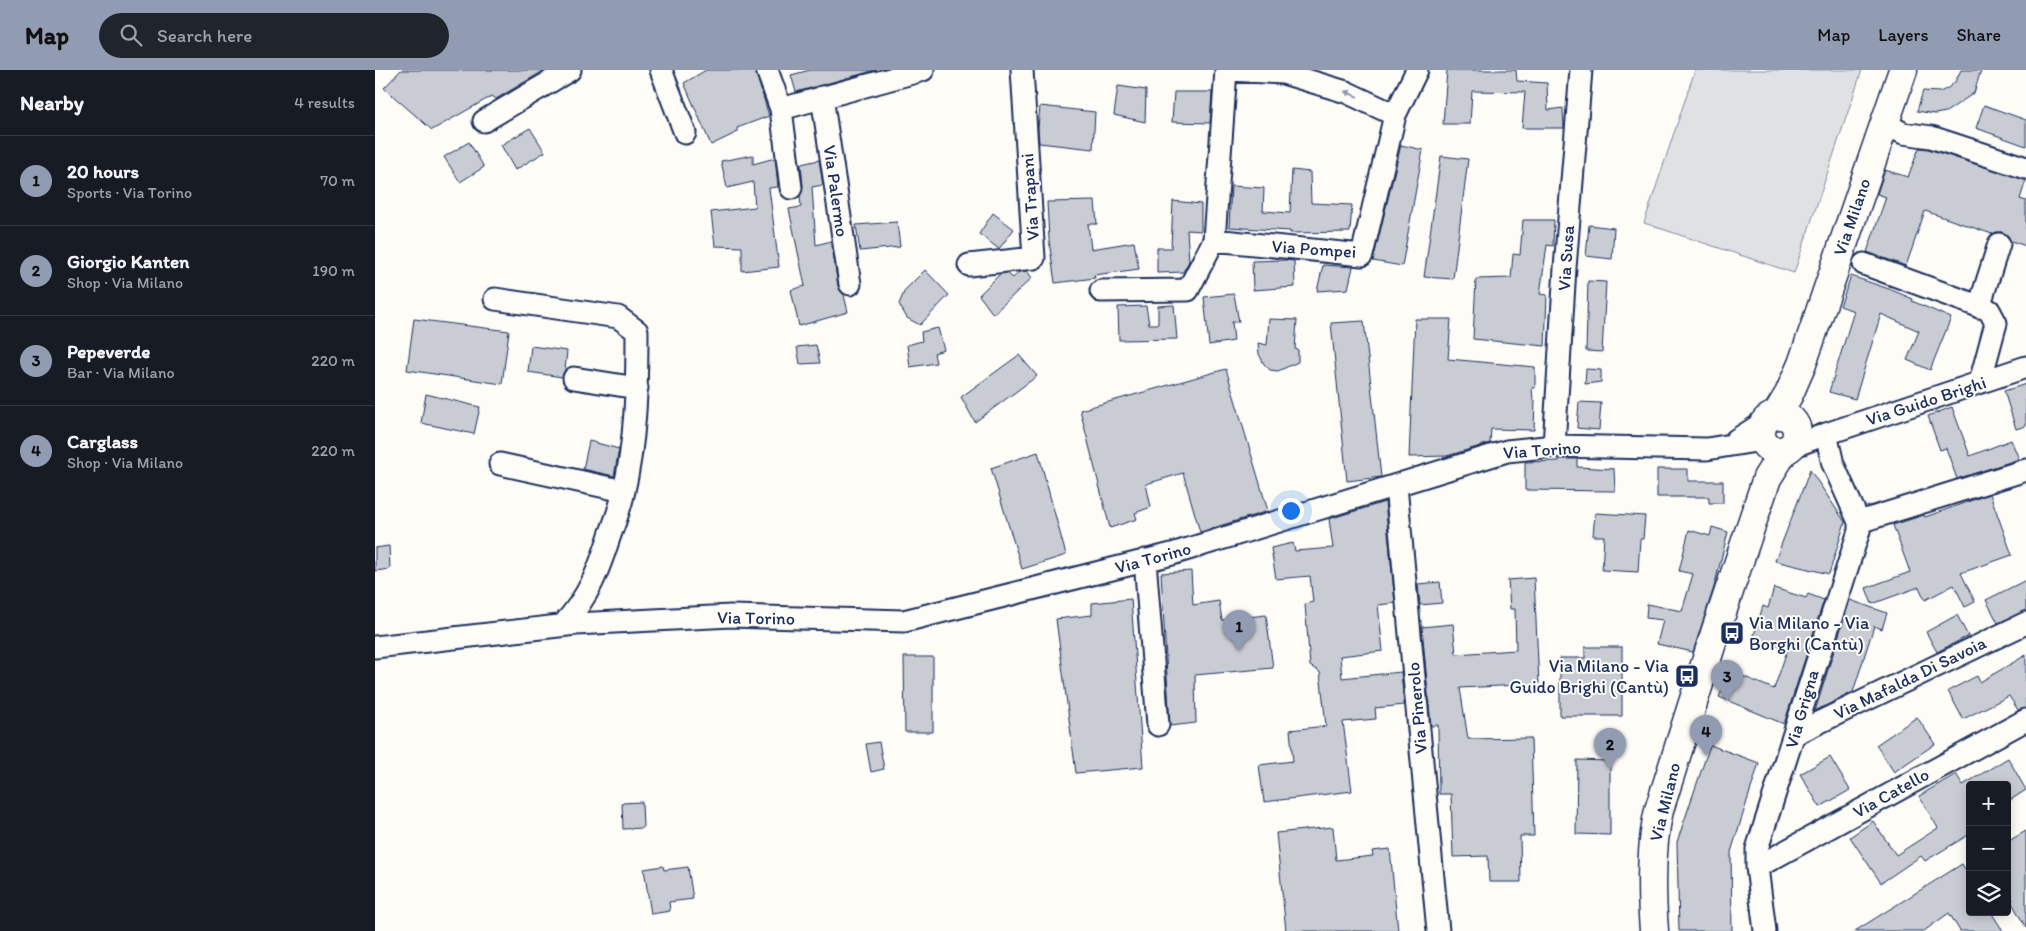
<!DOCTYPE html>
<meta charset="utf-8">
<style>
body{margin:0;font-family:Itim,sans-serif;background:#20242c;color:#f1f3f6}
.controls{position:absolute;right:15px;bottom:15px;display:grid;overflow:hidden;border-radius:5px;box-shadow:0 2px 12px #0003}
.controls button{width:45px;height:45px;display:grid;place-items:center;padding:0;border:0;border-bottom:1px solid #363941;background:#171b24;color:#f1f3f6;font:25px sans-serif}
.you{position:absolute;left:915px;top:440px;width:18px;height:18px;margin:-12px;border:4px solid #fff;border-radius:50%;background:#1a73e8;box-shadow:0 0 0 8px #1a73e833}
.badge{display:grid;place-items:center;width:32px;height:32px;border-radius:50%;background:#919bb2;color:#111;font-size:16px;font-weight:700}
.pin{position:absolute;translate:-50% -41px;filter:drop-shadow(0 1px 2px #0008)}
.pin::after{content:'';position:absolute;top:26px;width:18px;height:15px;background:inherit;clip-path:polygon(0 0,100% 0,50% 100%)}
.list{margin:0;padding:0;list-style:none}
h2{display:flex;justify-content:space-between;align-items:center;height:65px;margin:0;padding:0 20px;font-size:21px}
h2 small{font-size:16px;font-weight:400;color:#9ea1a6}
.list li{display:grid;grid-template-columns:32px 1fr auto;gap:15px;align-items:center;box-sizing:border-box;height:90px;padding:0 20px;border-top:1px solid #363941}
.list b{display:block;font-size:19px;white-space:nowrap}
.list p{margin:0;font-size:16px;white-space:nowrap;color:#9ea1a6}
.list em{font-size:16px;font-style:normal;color:#9ea1a6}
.icon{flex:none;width:28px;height:28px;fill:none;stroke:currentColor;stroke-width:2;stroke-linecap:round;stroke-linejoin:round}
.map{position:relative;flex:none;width:1651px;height:861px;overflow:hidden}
header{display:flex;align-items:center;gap:30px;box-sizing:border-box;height:70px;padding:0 25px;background:#919bb2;color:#111}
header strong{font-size:24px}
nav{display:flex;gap:28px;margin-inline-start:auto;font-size:18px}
.search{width:350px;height:45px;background:#20242c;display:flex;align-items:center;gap:12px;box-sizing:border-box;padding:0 18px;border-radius:28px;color:#9ea1a6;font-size:19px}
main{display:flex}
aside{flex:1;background:#171b24}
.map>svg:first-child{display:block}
.green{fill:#e0e1e3;stroke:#7e88a0}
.building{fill:#c9ccd3;stroke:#1b2f5e}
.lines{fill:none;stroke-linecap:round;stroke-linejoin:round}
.minor-casing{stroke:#1b2f5e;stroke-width:25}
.major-casing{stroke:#1b2f5e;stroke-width:31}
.minor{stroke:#fdfcf7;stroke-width:21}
.major{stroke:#fdfcf7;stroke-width:28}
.oneway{fill:#8c96aa}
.labels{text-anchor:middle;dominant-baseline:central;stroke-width:4;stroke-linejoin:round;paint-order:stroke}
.street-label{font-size:18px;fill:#1b2f5e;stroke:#fdfcf7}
.poi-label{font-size:18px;fill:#1b2f5e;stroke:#fdfcf7;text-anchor:start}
</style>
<header>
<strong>Map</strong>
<div class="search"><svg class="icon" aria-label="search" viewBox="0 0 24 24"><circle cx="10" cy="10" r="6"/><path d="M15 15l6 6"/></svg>Search here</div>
<nav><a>Map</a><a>Layers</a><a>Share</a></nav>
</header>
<main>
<aside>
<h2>Nearby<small>4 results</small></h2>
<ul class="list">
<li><span class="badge">1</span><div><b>20 hours</b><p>Sports · Via Torino</p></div><em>70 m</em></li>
<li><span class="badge">2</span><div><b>Giorgio Kanten</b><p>Shop · Via Milano</p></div><em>190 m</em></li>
<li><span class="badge">3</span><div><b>Pepeverde</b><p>Bar · Via Milano</p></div><em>220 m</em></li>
<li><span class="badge">4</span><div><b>Carglass</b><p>Shop · Via Milano</p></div><em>220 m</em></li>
</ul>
</aside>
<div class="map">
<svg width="1651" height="861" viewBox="0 0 1651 861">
<rect width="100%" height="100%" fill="#fdfcf7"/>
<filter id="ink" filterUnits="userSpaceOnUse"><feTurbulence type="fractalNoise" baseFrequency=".02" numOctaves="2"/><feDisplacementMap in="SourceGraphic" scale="10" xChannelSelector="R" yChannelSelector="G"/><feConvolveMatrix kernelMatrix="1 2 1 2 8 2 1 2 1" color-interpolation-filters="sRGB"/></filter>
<g filter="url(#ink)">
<path class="green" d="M1320 0H1487L1419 203 1269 153Z"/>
<path class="building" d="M26 0H170L121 29 117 26 57 60 9 18Z
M331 0H380L394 46 362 58 363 62 336 75 309 13Z
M435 0H501L421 22 416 5Z
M1072 0H1141L1142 11 1172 13 1173 40 1188 38 1189 58H1147L1150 22 1097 21 1095 54H1068Z
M1586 0H1606L1599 23 1571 42 1560 44 1542 41 1548 21 1565 22 1573 18 1580 12Z
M743 16 771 20 770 52 739 45Z
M799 22H837L835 53 797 52Z
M1609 35 1651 50V76L1601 58Z
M665 36 720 42 718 79 664 73 663 58Z
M155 58 170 82 140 100 126 75Z
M94 72 109 97 85 112 69 87Z
M1026 75 1048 80 1027 196 998 191Z
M1544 78 1553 79 1651 110 1645 129 1651 131V176L1636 171 1628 162H1622L1617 164 1550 141 1531 196 1492 182 1511 127 1502 124 1510 100 1533 107Z
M378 85V94L400 88 403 117 394 118 404 197 367 201V177L340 176 336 142 380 137 378 112 352 118 346 91Z
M1066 86 1093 89 1078 209 1049 207Z
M444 90 448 115 437 117 441 175 456 171 463 216 469 225 473 242 424 256 416 220 430 216 414 139 426 137 425 127 428 116 426 94Z
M917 100 935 102 936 133 977 135 975 162 915 163V161L854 157 856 116 889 118 888 141 915 143Z
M720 131 722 154H713L716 179 759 172 764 199 719 205 720 208 680 213 674 170 672 132Z
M798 131 826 134V161L812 160 814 191 808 202 782 203V178H796Z
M618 143 639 159 624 179 604 164Z
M1148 150H1179L1178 176 1172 175 1165 224 1172 225 1170 276 1098 269 1101 209 1136 208 1138 184 1145 185Z
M522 152 525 177 485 181 481 155Z
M1214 155 1239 158 1237 189 1211 186Z
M911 190 919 191 920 217 878 220 877 191Z
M948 195 978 197 973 219 942 221Z
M550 200 574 225 545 255 532 248 524 234 530 220Z
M652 201 657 208 618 244 604 225 625 204 632 203 638 208 644 202Z
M1476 206 1514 219 1538 229 1537 231 1576 248 1555 300 1532 290 1544 261 1506 244 1480 329 1454 322 1479 241 1465 236Z
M1213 211 1231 212 1227 282 1211 281Z
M859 224 864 252H857L859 271 834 275 829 227Z
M799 235 802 269 744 270 743 237 771 236 774 254H783V236Z
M39 249 134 261 127 314 32 300Z
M894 249 922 250 920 279 923 280V292L903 301 895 300 889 294 884 284 883 273 892 275Z
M1040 249H1076L1073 289 1160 297V318H1157L1158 330H1160L1159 360 1116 359 1115 373 1072 386 1034 387Z
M989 251 1006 407 972 411 956 253Z
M563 258 569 280 559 283 561 293 535 297 532 275 547 271 546 262Z
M441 275 445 293 425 294 422 277Z
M156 276 192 281 190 300 187 307 153 302Z
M644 285 662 306 600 352 586 327Z
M851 299 893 441 825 462 808 403 771 414 776 437 760 443 762 449 735 458 705 340Z
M1211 299 1226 300V312L1210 314Z
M1651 314V356L1641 359 1629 321Z
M51 324 105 337 99 364 46 353Z
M1204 332 1226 333 1224 360 1202 358Z
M1577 337 1595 386 1636 370 1644 389 1582 409 1571 378 1565 380 1553 346Z
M214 371 244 379 239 406 208 399Z
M663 382 691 485 647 499 616 398Z
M1184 389H1202V397L1239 399 1240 421 1150 420V392L1184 391Z
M1282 399H1313V411H1348V433H1334V427H1282Z
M1435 400 1470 452 1454 504 1400 491Z
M1615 424 1637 485 1586 503 1600 532 1590 537 1579 515 1550 530 1544 517 1497 534 1491 518 1535 502 1518 455 1549 445 1550 447Z
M1010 432 1020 533 1003 535 1008 581 965 586 967 608 1026 602 1029 635 1000 638 1001 649 968 652 977 721 889 732 884 695 918 691 915 660 951 656 945 602 935 596 930 534 938 532 935 506 901 509 896 478 918 473 920 481 958 478 954 449Z
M1220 443 1270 446 1268 469H1265L1263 502 1227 500 1229 466H1218Z
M1337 457 1353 462 1339 517 1318 582 1282 574 1288 550 1271 548 1272 534 1307 541 1318 504 1304 501 1314 460 1335 466Z
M14 476 15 499 0 501V478Z
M816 501 818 535 844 531 847 550 891 545 898 598 820 605 821 653 795 656 786 503Z
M1159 508 1164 614 1085 618 1093 669 1156 668 1159 766H1145L1146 812H1114L1113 786 1078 787 1076 724H1064L1063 655 1056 656 1047 557 1078 554 1081 584 1141 580 1140 539H1135L1133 510Z
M1651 510V541L1623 553 1611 530Z
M1065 512 1067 533 1045 535 1043 514Z
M1399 518 1431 528 1433 524 1449 530 1409 654 1344 627 1355 601 1399 619 1413 578 1378 568 1388 536 1393 538Z
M756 529 768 697 701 703 681 549 717 545V533Z
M1475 530 1512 543 1507 559 1499 556 1478 622 1440 641Z
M1582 545 1593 566 1562 582 1551 562Z
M1210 577H1247V646H1185V588H1210Z
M1651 585V638L1643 640 1634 626 1588 649 1573 621 1602 606 1605 612Z
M529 587H558V662H530Z
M1542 647 1560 674 1519 702 1501 675Z
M504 672 509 699 496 702 491 674Z
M1335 675 1384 693 1356 782 1357 861H1304L1302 772Z
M1455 687 1475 720 1445 737 1425 704Z
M1633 688 1651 720 1632 732V715H1595V764L1550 791 1546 786 1506 813 1475 767 1498 751 1521 785 1563 758 1544 726 1581 704 1588 715Z
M1202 690 1235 691V765L1201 764Z
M267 732 268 758 248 759 247 733Z
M958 757 961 790 998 786 997 781 1015 779 1023 861H911L901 763Z
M1651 761V858L1636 831 1638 830 1632 819V772Z
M1587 794 1595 807V842H1616L1628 861H1585L1574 843 1549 861H1480Z
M288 796 289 800 313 797 318 829 294 832 295 841 276 844 269 799Z"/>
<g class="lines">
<g class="minor-casing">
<path id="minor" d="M286 0 310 63
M392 0 406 39 416 118
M854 0 908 3 971 22 1020 45
M447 27 475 214
M406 39 548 0
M109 51 195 0
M1509 53 1528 63 1556 67 1651 98
M839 170 987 185 1020 45 1042 0
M1489 194 1614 240 1621 253 1605 312
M594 195 659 188 647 0
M726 221 813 220 839 170 851 0
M120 229 243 247 262 261C262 316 261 371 248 425 245 438 240 452 235 465 223 502 214 526 188 555
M1604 237 1624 174
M199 308 262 318
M1361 370 1388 353
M1179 376 1190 198 1206 0
M1414 378 1451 364 1651 297
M125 394 249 421
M1021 416 1063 861
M1484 452 1651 400
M770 490 783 655
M0 577 201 554 356 546 529 551 797 484 1132 381 1179 376 1332 379 1387 370
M1420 664 1651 553
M1382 797 1651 650
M1390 861 1382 797V779C1417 673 1449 567 1484 461V452L1458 394 1451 364"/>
</g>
<g class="major-casing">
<path id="major" d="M1402 344 1414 324 1427 294 1528 0
M1386 363a18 18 0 1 1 36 0a18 18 0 1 1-36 0Z
M1279 861C1276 821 1275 779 1284 740L1341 560 1392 408 1409 381"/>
</g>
<use href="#minor" class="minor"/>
<use href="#major" class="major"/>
</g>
<defs><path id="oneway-solid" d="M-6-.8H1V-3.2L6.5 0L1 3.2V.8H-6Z" transform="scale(1.25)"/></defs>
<use class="oneway" href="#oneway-solid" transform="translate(976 24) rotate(-157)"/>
</g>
<defs>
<g id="bus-square" transform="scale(1.25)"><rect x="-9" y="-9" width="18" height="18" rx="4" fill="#1b2f5e" stroke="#fdfcf7"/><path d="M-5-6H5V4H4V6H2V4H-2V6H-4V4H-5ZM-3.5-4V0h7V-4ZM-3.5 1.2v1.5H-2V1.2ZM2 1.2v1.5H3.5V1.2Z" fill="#fff"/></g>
</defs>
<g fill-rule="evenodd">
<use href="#bus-square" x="1357" y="563"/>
<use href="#bus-square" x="1312" y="606"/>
</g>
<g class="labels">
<g class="street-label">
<text transform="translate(461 121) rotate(82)">Via Palermo</text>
<text transform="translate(655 127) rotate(-94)">Via Trapani</text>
<text transform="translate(1477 147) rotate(-71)">Via Milano</text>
<text transform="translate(939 179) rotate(4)">Via Pompei</text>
<text transform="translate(1191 188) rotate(-86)">Via Susa</text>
<text transform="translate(1551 331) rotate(-18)">Via Guido Brighi</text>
<text transform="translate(1167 380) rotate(-4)">Via Torino</text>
<text transform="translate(778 488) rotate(-15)">Via Torino</text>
<text transform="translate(381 548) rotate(1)">Via Torino</text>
<text transform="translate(1535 608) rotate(-26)">Via Mafalda Di Savoia</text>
<text transform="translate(1042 638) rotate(-95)">Via Pinerolo</text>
<text transform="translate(1427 639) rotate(-74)">Via Grigna</text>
<text transform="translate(1516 723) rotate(-29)">Via Catello</text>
<text transform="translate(1290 732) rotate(-76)">Via Milano</text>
</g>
<g class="poi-label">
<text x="1374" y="553">Via Milano - Via<tspan x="1374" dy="21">Borghi (Cantù)</tspan></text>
<text x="1294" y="596" text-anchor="end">Via Milano - Via<tspan x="1294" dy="21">Guido Brighi (Cantù)</tspan></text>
</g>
</g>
</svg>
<div class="controls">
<button>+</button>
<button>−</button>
<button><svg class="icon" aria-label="layers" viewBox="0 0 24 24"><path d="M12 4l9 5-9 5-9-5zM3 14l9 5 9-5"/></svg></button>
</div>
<div class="you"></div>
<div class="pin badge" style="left:864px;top:581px">1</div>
<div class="pin badge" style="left:1235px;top:699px">2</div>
<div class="pin badge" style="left:1352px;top:631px">3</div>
<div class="pin badge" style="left:1331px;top:686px">4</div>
</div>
</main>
